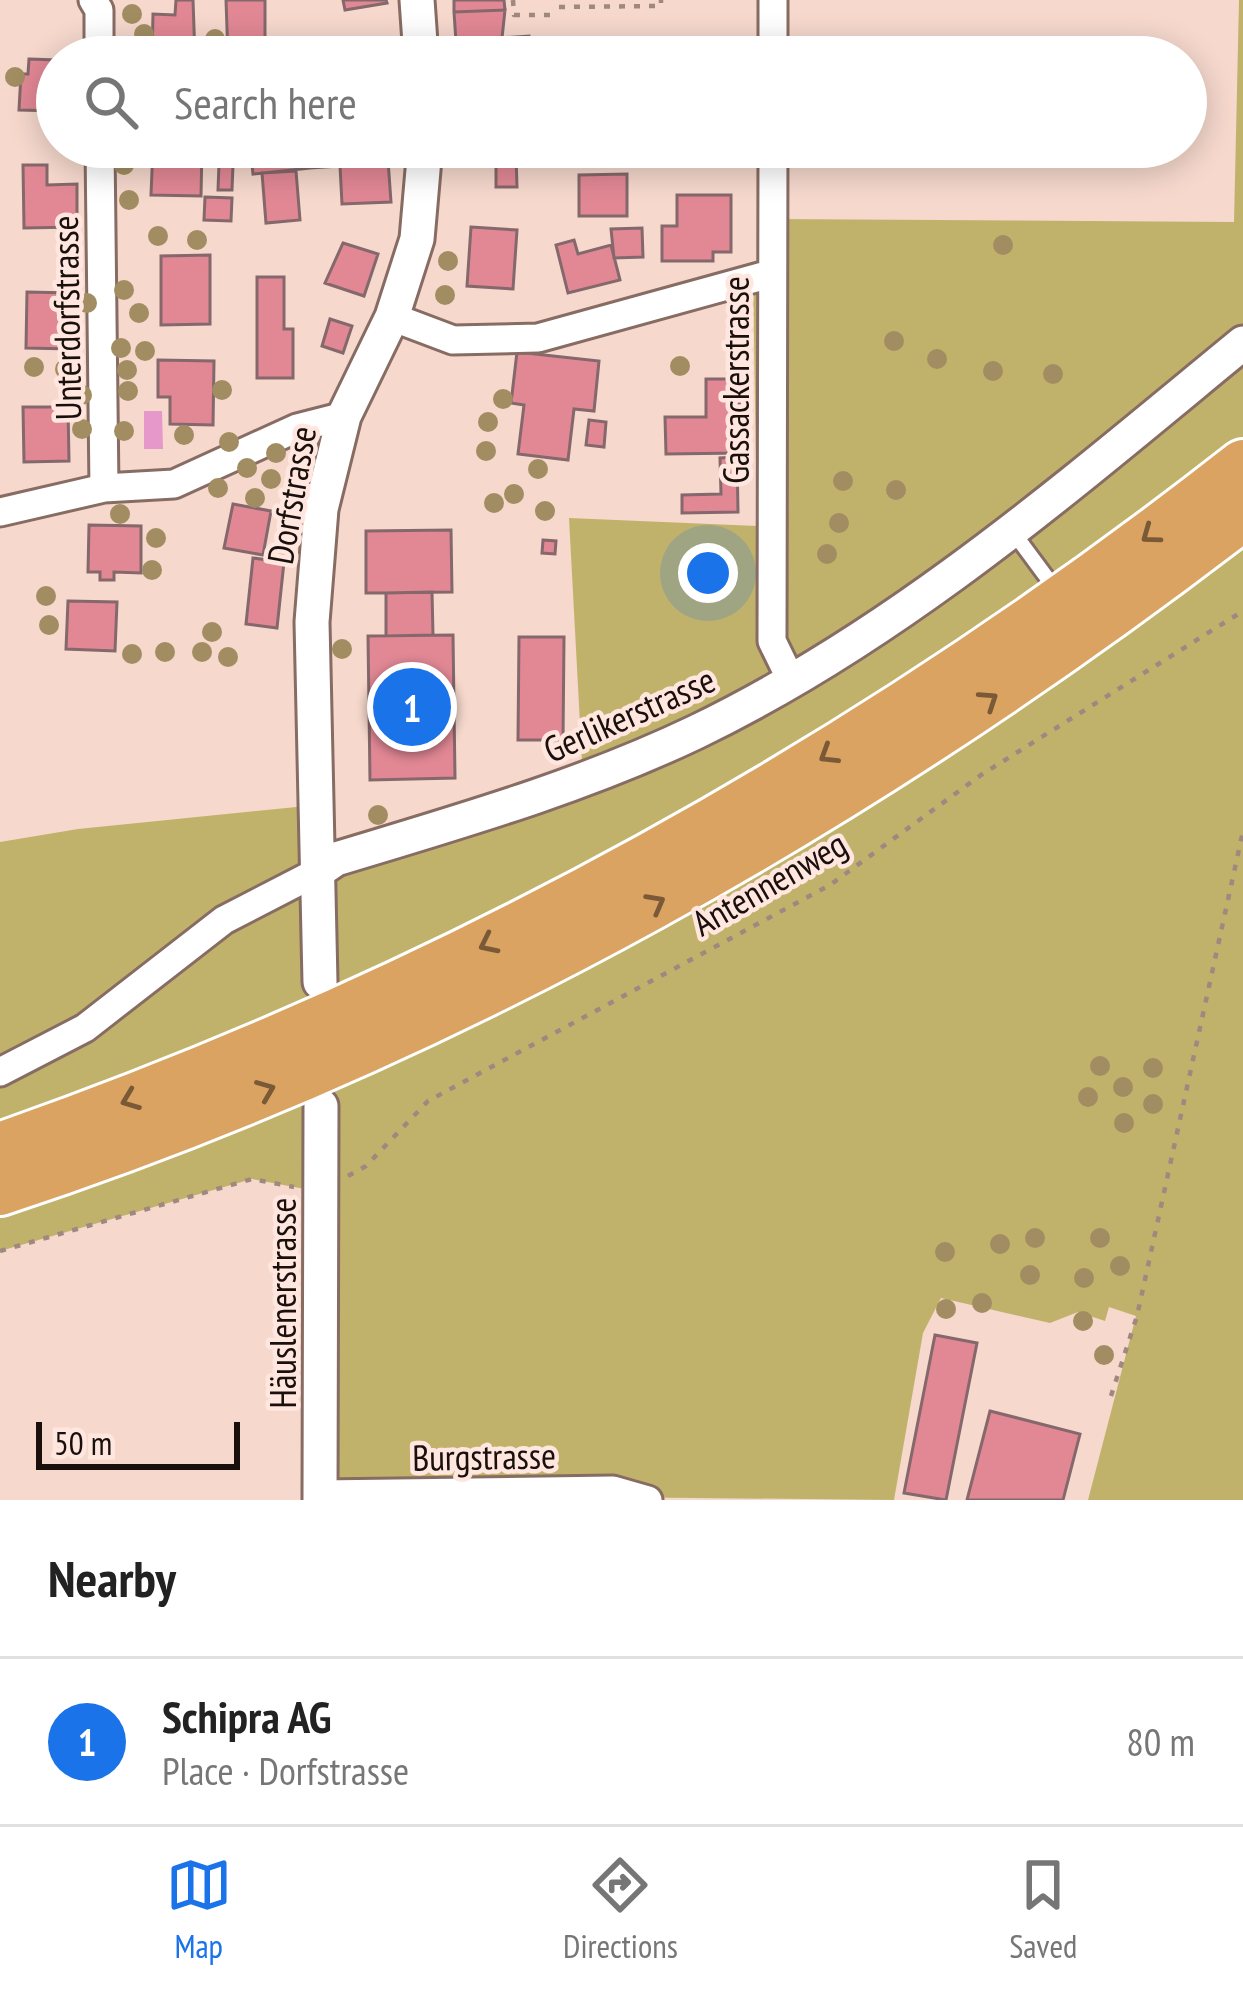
<!DOCTYPE html>
<meta charset="utf-8">
<style>
body{margin:0;font-family:"PT Sans Narrow",sans-serif;background:#f6f6f6;color:#222}
.scale{position:absolute;left:36px;bottom:30px;width:204px;box-sizing:border-box;padding-left:12px;border:6px solid #190f0c;border-top:0;font-size:33px;line-height:42px;white-space:nowrap;color:#190f0c;-webkit-text-stroke:9px #ffe6de;paint-order:stroke}
.you{position:absolute;left:708px;top:573px;width:42px;height:42px;margin:-30px;border:9px solid #fff;border-radius:50%;background:#1a73e8;box-shadow:0 0 0 18px #1a73e833}
.badge{display:grid;place-items:center;width:78px;height:78px;border-radius:50%;background:#1a73e8;color:#fff;font-size:39px;font-weight:700}
.pin{position:absolute;translate:-50% -50%;border:6px solid #fff;box-shadow:0 3px 12px #0006}
.list{margin:0;padding:0;list-style:none}
h2{display:flex;justify-content:space-between;align-items:center;height:156px;margin:0;padding:0 48px;font-size:51px}
h2 small{font-size:39px;font-weight:400;color:#767676}
.list li{display:grid;grid-template-columns:78px 1fr auto;gap:36px;align-items:center;box-sizing:border-box;height:168px;padding:0 48px;border-top:3px solid #e0e0e0}
.list b{display:block;font-size:45px;white-space:nowrap}
.list p{margin:0;font-size:39px;white-space:nowrap;color:#767676}
.list em{font-size:39px;font-style:normal;color:#767676}
.icon{flex:none;width:66px;height:66px;fill:none;stroke:currentColor;stroke-width:2;stroke-linecap:round;stroke-linejoin:round}
.map{position:relative;flex:none;width:1243px;height:1500px;overflow:hidden}
.search{position:absolute;background:#fff;box-shadow:0 6px 30px #0003;left:36px;right:36px;top:36px;height:132px;display:flex;align-items:center;gap:30px;box-sizing:border-box;padding:0 42px;border-radius:66px;color:#767676;font-size:45px}
.sheet{height:324px;background:#fff}
nav{display:flex;justify-content:space-around;align-items:center;box-sizing:border-box;height:168px;border-top:3px solid #e0e0e0;background:#fff;font-size:33px;color:#767676}
nav a{display:grid;justify-items:center;gap:6px}
nav .on{color:#1a73e8}
.map>svg:first-child{display:block}
.green{fill:#c1b26b}
.water{fill:#e598c9}
.building{fill:#e28895;stroke:#84686b;stroke-width:3}
.lines{fill:none;stroke-linecap:round;stroke-linejoin:round}
.service-casing{stroke:#876c63;stroke-width:20}
.minor-casing{stroke:#876c63;stroke-width:33}
.tertiary-casing{stroke:#876c63;stroke-width:39}
.motorway-casing{stroke:#fff;stroke-width:54}
.path{stroke:#9e8880;stroke-width:4.5;stroke-dasharray:6 9;stroke-linecap:butt}
.service{stroke:#fff;stroke-width:14}
.minor{stroke:#fff;stroke-width:27}
.tertiary{stroke:#fff;stroke-width:33}
.motorway{stroke:#daa362;stroke-width:48}
.tree{fill:#a18d61}
.oneway{stroke:#7a5937}
.labels{text-anchor:middle;dominant-baseline:central;stroke-width:9;stroke-linejoin:round;paint-order:stroke}
.street-label{font-size:36px;fill:#190f0c;stroke:#ffe6de}
</style>
<div class="map">
<svg width="1243" height="1500" viewBox="0 0 1243 1500">
<rect width="100%" height="100%" fill="#f6d8cd"/>
<path class="green" d="M1239 0H1243V1500H1088L1136 1316 1109 1307 1105 1321 1078 1312 1050 1323 941 1298 923 1333 894 1500 320 1494 321 1192 252 1179 0 1251V842L78 829 316 805 317 871 583 780 569 518 757 526 753 276 773 219 1234 222Z"/>
<path class="water" d="M144 411H162L163 449H144Z"/>
<path class="building" d="M176 0H193L195 57H152L153 14 175 15Z
M226 0H265V42H323V57H228Z
M343 0H386L387 3 345 10Z
M454 0H504L505 10 454 12Z
M505 10 500 57H457L454 12Z
M529 36 530 57H500L499 38Z
M29 59 57 60V111L19 110 21 74H28Z
M153 147H202L201 196 151 195Z
M250 147H308L311 168 253 174Z
M308 147H401V159L388 160 391 202 342 204 340 166 311 168Z
M496 155H516L517 187H496Z
M219 164 233 165 232 190H218Z
M23 165H47V185L77 184V227L24 228Z
M296 171 300 220 266 223 262 173Z
M627 174V216H579V175Z
M677 195H731V252H713V261H662V226H677Z
M205 197 232 198 231 221 204 220Z
M471 227 517 230 513 289 467 286Z
M642 228 643 257 614 258 611 229Z
M574 240 578 254 611 245 620 280 568 293 556 245Z
M343 243 378 254 364 296 325 283Z
M210 255V324L161 325V256Z
M257 277H284V329H293V378H257Z
M27 292 72 293 71 349 26 348Z
M330 319 352 326 343 353 322 346Z
M517 352 599 361 594 411 574 409 568 460 518 454 524 405 511 403Z
M158 360 214 361 213 425 170 424V397H158Z
M706 379H739L740 453 666 454 665 417H706Z
M23 407H68L69 461 24 462Z
M589 420 606 422 604 447 586 445Z
M737 457 738 512 682 513V495L721 494 720 458Z
M233 504 271 511 263 555 224 548Z
M89 525 141 526V573L114 572V580H100V572H88Z
M451 530 452 592 366 593V531Z
M543 540 556 541 555 554 542 553Z
M253 558 284 562 277 628 246 624Z
M432 592 433 635 386 636V593Z
M68 601 117 602 115 651 66 649Z
M453 635 455 778 370 780 368 636Z
M519 637H564L563 740H518Z
M935 1335 977 1343 946 1500 904 1493Z
M990 1411 1080 1434 1063 1500H967Z"/>
<g class="lines">
<g class="service-casing">
<path id="service" d="M1013 532 1056 590"/>
</g>
<g class="minor-casing">
<path id="minor" d="M93 0 99 10V57
M773 0V57
M100 147 104 488
M773 147 772 641 791 680
M392 317 453 340 538 338 770 274
M0 512 104 488 174 484 297 428 344 416
M0 1072 85 1028 224 920 317 872
M320 1494 613 1490 648 1500"/>
</g>
<g class="tertiary-casing">
<path id="tertiary" d="M417 0 421 57
M317 872 336 859C458 822 581 787 696 732 899 634 1070 485 1243 343
M320 982 312 622 321 509 344 416 392 317 417 239 425 147
M320 1500 321 1106"/>
</g>
<g class="motorway-casing">
<path id="motorway" d="M0 1147C451 989 867 759 1243 464
M0 1191C451 1043 868 805 1243 516"/>
</g>
<path class="path" d="M513 0 514 15H558
M559 7 661 6V0
M348 1176 366 1166 428 1101 830 885 981 775 1243 611
M0 1251 252 1179 294 1187
M1111 1396 1137 1316 1243 831"/>
<use href="#service" class="service"/>
<use href="#minor" class="minor"/>
<use href="#tertiary" class="tertiary"/>
<use href="#motorway" class="motorway"/>
</g>
<g class="tree">
<circle cx="132" cy="14" r="10"/>
<circle cx="144" cy="34" r="10"/>
<circle cx="215" cy="39" r="10"/>
<circle cx="640" cy="46" r="10"/>
<circle cx="15" cy="77" r="10"/>
<circle cx="124" cy="165" r="10"/>
<circle cx="129" cy="200" r="10"/>
<circle cx="158" cy="236" r="10"/>
<circle cx="197" cy="240" r="10"/>
<circle cx="1003" cy="245" r="10"/>
<circle cx="448" cy="261" r="10"/>
<circle cx="124" cy="290" r="10"/>
<circle cx="445" cy="295" r="10"/>
<circle cx="87" cy="303" r="10"/>
<circle cx="139" cy="313" r="10"/>
<circle cx="894" cy="341" r="10"/>
<circle cx="121" cy="348" r="10"/>
<circle cx="145" cy="351" r="10"/>
<circle cx="937" cy="359" r="10"/>
<circle cx="680" cy="366" r="10"/>
<circle cx="34" cy="367" r="10"/>
<circle cx="65" cy="369" r="10"/>
<circle cx="127" cy="370" r="10"/>
<circle cx="993" cy="371" r="10"/>
<circle cx="1053" cy="374" r="10"/>
<circle cx="222" cy="390" r="10"/>
<circle cx="128" cy="391" r="10"/>
<circle cx="82" cy="395" r="10"/>
<circle cx="503" cy="399" r="10"/>
<circle cx="488" cy="422" r="10"/>
<circle cx="82" cy="429" r="10"/>
<circle cx="124" cy="431" r="10"/>
<circle cx="184" cy="435" r="10"/>
<circle cx="229" cy="442" r="10"/>
<circle cx="486" cy="451" r="10"/>
<circle cx="276" cy="453" r="10"/>
<circle cx="247" cy="468" r="10"/>
<circle cx="538" cy="469" r="10"/>
<circle cx="271" cy="479" r="10"/>
<circle cx="843" cy="481" r="10"/>
<circle cx="218" cy="488" r="10"/>
<circle cx="896" cy="490" r="10"/>
<circle cx="514" cy="494" r="10"/>
<circle cx="255" cy="498" r="10"/>
<circle cx="494" cy="503" r="10"/>
<circle cx="295" cy="505" r="10"/>
<circle cx="545" cy="511" r="10"/>
<circle cx="120" cy="514" r="10"/>
<circle cx="839" cy="523" r="10"/>
<circle cx="156" cy="538" r="10"/>
<circle cx="285" cy="549" r="10"/>
<circle cx="827" cy="554" r="10"/>
<circle cx="152" cy="570" r="10"/>
<circle cx="46" cy="596" r="10"/>
<circle cx="49" cy="625" r="10"/>
<circle cx="212" cy="632" r="10"/>
<circle cx="342" cy="649" r="10"/>
<circle cx="165" cy="652" r="10"/>
<circle cx="202" cy="652" r="10"/>
<circle cx="132" cy="654" r="10"/>
<circle cx="228" cy="657" r="10"/>
<circle cx="378" cy="815" r="10"/>
<circle cx="1100" cy="1066" r="10"/>
<circle cx="1153" cy="1068" r="10"/>
<circle cx="1123" cy="1087" r="10"/>
<circle cx="1088" cy="1097" r="10"/>
<circle cx="1153" cy="1104" r="10"/>
<circle cx="1124" cy="1123" r="10"/>
<circle cx="1035" cy="1238" r="10"/>
<circle cx="1100" cy="1238" r="10"/>
<circle cx="1000" cy="1244" r="10"/>
<circle cx="945" cy="1252" r="10"/>
<circle cx="1120" cy="1266" r="10"/>
<circle cx="1030" cy="1275" r="10"/>
<circle cx="1084" cy="1278" r="10"/>
<circle cx="982" cy="1303" r="10"/>
<circle cx="946" cy="1309" r="10"/>
<circle cx="1083" cy="1321" r="10"/>
<circle cx="1104" cy="1355" r="10"/>
</g>
<defs><path id="oneway-chevron" d="M-2-3.5L2.5 0L-2 3.5" fill="none" stroke-width="1.6" stroke-linecap="round" stroke-linejoin="round" transform="scale(3)"/></defs>
<g class="oneway">
<use href="#oneway-chevron" transform="translate(1150 535) rotate(144)"/>
<use href="#oneway-chevron" transform="translate(989 700) rotate(-34)"/>
<use href="#oneway-chevron" transform="translate(828 755) rotate(148)"/>
<use href="#oneway-chevron" transform="translate(656 903) rotate(-29)"/>
<use href="#oneway-chevron" transform="translate(488 944) rotate(154)"/>
<use href="#oneway-chevron" transform="translate(266 1090) rotate(-22)"/>
<use href="#oneway-chevron" transform="translate(130 1100) rotate(159)"/>
</g>
<g class="labels">
<g class="street-label">
<text transform="translate(66 318) rotate(-91)">Unterdorfstrasse</text>
<text transform="translate(735 380) rotate(-90)">Gassackerstrasse</text>
<text transform="translate(291 495) rotate(-80)">Dorfstrasse</text>
<text transform="translate(629 714) rotate(-24)">Gerlikerstrasse</text>
<text transform="translate(769 883) rotate(-30)">Antennenweg</text>
<text transform="translate(282 1303) rotate(-90)">Häuslenerstrasse</text>
<text transform="translate(484 1456) rotate(-1)">Burgstrasse</text>
</g>
</g>
</svg>
<div class="scale">50 m</div>
<div class="you"></div>
<div class="pin badge" style="left:412px;top:707px">1</div>
<div class="search"><svg class="icon" aria-label="search" viewBox="0 0 24 24"><circle cx="10" cy="10" r="6"/><path d="M15 15l6 6"/></svg>Search here</div>
</div>
<section class="sheet">
<h2>Nearby<small></small></h2>
<ul class="list">
<li><span class="badge">1</span><div><b>Schipra AG</b><p>Place · Dorfstrasse</p></div><em>80 m</em></li>
</ul>
</section>
<nav>
<a class="on"><svg class="icon" aria-label="map" viewBox="0 0 24 24"><path d="M3 6l6-2 6 2 6-2v14l-6 2-6-2-6 2zM9 4v14M15 6v14"/></svg>Map</a>
<a><svg class="icon" aria-label="directions" viewBox="0 0 24 24"><path d="M12 3l9 9-9 9-9-9zM9 14v-3h6M13 9l2 2-2 2"/></svg>Directions</a>
<a><svg class="icon" aria-label="saved" viewBox="0 0 24 24"><path d="M7 4h10v16l-5-4-5 4z"/></svg>Saved</a>
</nav>
